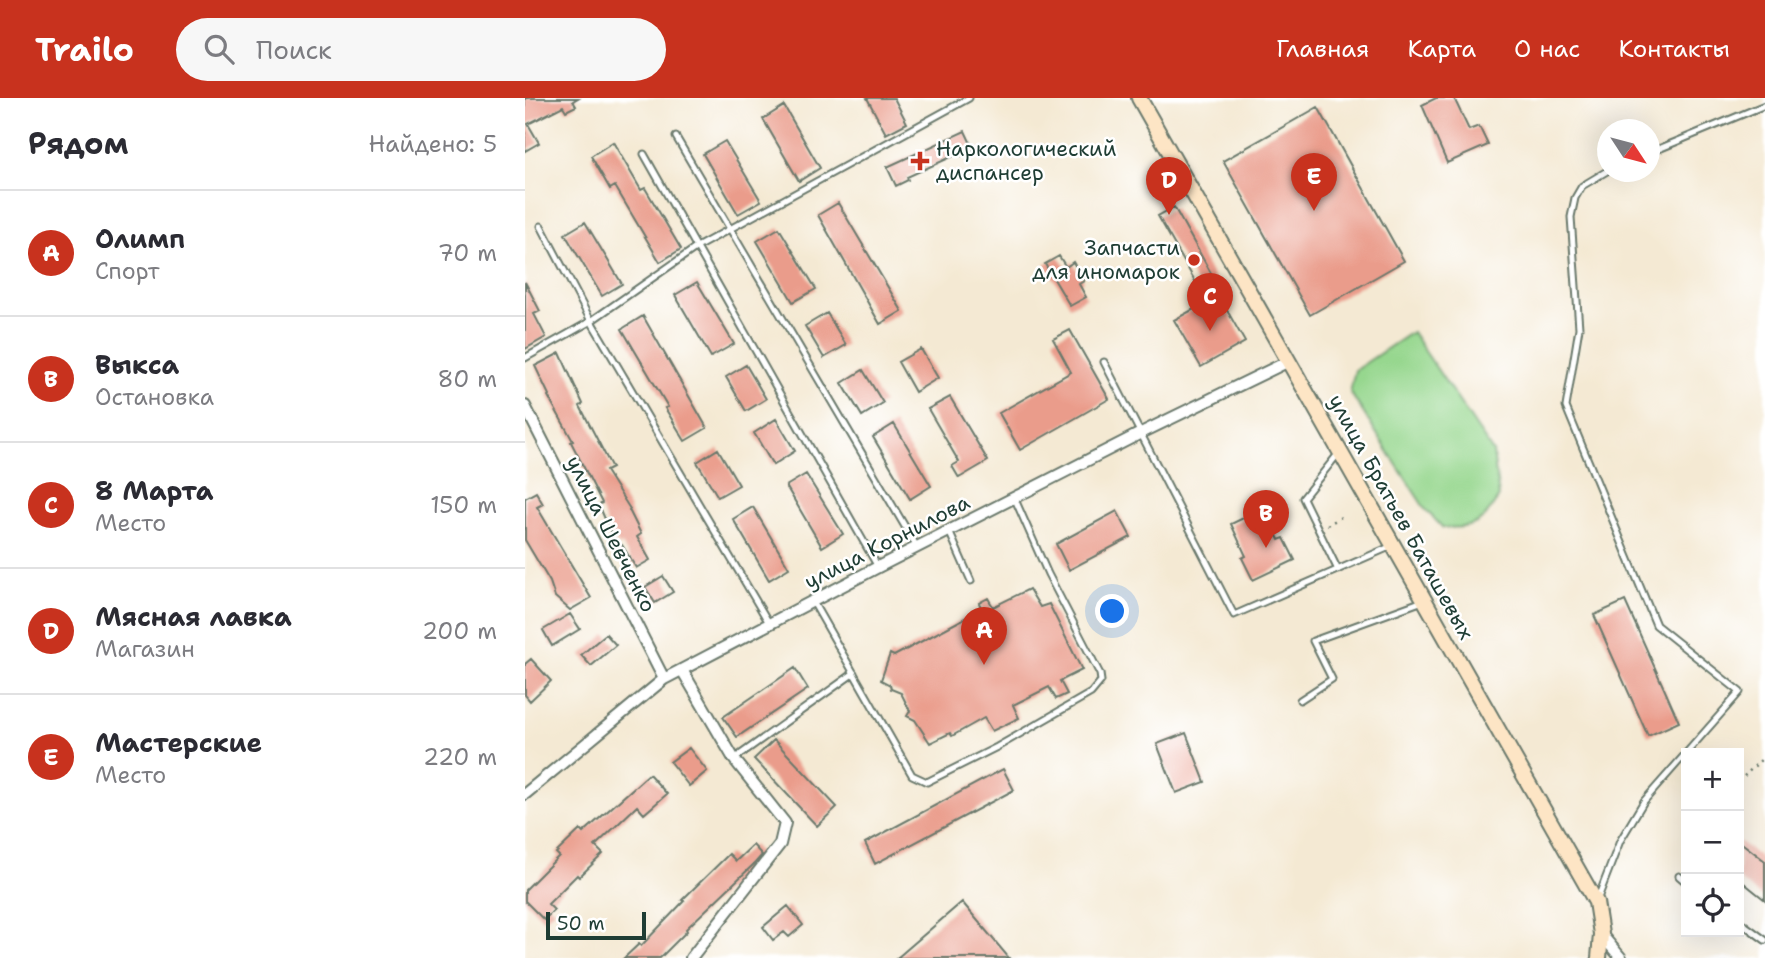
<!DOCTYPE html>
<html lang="ru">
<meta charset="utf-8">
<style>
body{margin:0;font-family:"Shantell Sans",sans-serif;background:#f7f7f7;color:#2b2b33}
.controls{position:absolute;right:21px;bottom:21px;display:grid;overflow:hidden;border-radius:0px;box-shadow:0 7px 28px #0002}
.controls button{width:63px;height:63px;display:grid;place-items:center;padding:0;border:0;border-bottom:2px solid #e1e1e2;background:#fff;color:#2b2b33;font:35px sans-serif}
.compass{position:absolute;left:1072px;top:21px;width:63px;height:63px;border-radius:50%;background:#fff;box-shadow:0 7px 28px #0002;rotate:126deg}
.scale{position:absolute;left:21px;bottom:18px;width:100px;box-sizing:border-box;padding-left:7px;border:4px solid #1f3d34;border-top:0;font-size:19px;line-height:24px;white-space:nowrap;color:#1f3d34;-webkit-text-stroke:5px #fff;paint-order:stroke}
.you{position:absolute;left:588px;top:514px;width:24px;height:24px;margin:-18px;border:5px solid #fff;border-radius:50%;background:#1a73e8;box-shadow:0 0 0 10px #1a73e833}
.badge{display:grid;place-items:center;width:46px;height:46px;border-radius:50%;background:#c8321e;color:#fff;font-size:23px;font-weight:700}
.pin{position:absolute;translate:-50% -58px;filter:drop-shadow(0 2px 4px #0008)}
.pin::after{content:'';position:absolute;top:37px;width:24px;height:21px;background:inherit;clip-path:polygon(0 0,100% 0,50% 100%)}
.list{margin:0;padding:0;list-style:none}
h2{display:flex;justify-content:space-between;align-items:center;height:91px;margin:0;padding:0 28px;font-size:30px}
h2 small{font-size:23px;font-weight:400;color:#7c7c81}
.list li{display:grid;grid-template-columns:46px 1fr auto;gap:21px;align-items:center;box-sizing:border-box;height:126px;padding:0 28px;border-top:2px solid #e1e1e2}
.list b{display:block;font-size:26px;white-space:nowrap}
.list p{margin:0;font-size:23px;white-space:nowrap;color:#7c7c81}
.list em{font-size:23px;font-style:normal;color:#7c7c81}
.icon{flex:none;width:38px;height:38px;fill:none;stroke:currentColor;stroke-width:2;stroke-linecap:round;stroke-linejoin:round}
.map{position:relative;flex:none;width:1240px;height:860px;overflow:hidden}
header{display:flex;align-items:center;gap:42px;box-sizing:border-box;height:98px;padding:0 35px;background:#c8321e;color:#fff}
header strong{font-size:33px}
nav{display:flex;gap:38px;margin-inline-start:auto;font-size:24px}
.search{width:490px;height:63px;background:#f7f7f7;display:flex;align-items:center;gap:18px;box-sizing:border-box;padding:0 24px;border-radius:38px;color:#7c7c81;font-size:26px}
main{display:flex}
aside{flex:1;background:#fff}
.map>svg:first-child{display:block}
.green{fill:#96d78e;stroke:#5a8a61;stroke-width:2}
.building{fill:#ea9c8b}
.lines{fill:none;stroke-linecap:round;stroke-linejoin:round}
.lane-casing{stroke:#6a796c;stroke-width:9}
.street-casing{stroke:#6a796c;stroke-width:14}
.secondary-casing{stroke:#6a796c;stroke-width:18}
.path{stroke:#6a796c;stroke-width:2.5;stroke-dasharray:2 5;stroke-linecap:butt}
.lane{stroke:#fff;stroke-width:5}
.street{stroke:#fff;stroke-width:10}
.secondary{stroke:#fde5c5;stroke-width:14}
.poi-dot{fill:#c8321e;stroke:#fff;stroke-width:2.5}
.labels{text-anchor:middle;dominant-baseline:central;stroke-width:5;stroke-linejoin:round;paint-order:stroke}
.poi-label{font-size:21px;fill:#1f3d34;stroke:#fff;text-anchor:start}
.street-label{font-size:21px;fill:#1f3d34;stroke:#fff}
</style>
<header>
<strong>Trailo</strong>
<div class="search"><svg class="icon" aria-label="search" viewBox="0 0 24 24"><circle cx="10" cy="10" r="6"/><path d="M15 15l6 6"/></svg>Поиск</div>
<nav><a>Главная</a><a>Карта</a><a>О нас</a><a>Контакты</a></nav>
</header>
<main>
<aside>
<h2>Рядом<small>Найдено: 5</small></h2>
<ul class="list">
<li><span class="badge">A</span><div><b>Олимп</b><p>Спорт</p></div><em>70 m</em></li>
<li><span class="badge">B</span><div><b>Выкса</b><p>Остановка</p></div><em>80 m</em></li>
<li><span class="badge">C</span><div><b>8 Марта</b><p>Место</p></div><em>150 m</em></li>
<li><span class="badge">D</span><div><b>Мясная лавка</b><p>Магазин</p></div><em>200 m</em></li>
<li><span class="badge">E</span><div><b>Мастерские</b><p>Место</p></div><em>220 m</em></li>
</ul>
</aside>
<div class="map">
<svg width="1240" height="860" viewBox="0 0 1240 860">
<rect width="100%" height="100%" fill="#fff"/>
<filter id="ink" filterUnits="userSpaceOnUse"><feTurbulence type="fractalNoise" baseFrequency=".0143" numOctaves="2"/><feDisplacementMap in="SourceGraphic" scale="14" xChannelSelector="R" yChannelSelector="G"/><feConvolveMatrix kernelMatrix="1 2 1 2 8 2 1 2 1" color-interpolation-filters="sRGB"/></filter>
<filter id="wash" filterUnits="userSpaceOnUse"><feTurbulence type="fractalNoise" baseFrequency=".00686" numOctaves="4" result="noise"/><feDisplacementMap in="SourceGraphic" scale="28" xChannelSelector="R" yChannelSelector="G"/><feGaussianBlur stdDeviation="1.57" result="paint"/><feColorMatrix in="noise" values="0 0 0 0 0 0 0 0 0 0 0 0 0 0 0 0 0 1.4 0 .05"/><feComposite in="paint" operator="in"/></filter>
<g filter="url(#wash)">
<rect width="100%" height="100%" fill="#f4e9d3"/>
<path class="green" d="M887 234 968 354 974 399C955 427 953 429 918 430L900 411 825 294 830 272Z"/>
<g id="blocks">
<path class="building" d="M0 0H53L48 3 51 8 41 13 38 8 3 26 14 45 0 53Z
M342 0H369L382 25 361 36Z
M911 0H929L944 32 954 28 963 47 922 65 897 7Z
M259 8 295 70 274 83 238 21Z
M793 9 879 163 785 217 698 63Z
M440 33 449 52 437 58 435 55 382 79 383 82 371 88 362 69Z
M200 43 236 103 213 116 178 56Z
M88 44 116 92 120 90 156 151 135 164 90 88 85 91 66 58Z
M313 105 377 213 355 226 293 117Z
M649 109 691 184 687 186 720 244 676 269 649 222 682 204 633 118Z
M60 124 97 186 77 198 40 136Z
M254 130 291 191 268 204 232 143Z
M534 158 541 169 548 164 559 183 554 186 561 199 545 208 520 166Z
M0 184 15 213 9 216 21 239 0 251Z
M172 184 209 246 186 259 150 197Z
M302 215 321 247 299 260 280 228Z
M118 218 182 330 160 343 140 310 143 309 97 231Z
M545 232 584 301 495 352 474 315 546 274 528 241Z
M396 251 413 280 390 294 373 264Z
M35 255 58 306 55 308 87 370 81 373 105 411 104 412 116 436 112 439 125 462 111 470 97 447 94 448 83 428 74 407 77 405 46 344 48 343 23 298 24 297 10 268Z
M221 267 241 301 221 313 201 279Z
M338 272 358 305 337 318 317 285Z
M425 299 463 363 434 380 427 368 434 364 403 311Z
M251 321 270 353 248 367 229 335Z
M369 326 406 388 385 401 348 339Z
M193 351 214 387 193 399 172 364Z
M281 376 318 436 297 449 261 388Z
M11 394 18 406 12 409 66 500 45 512 30 499 25 484 0 442V400Z
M228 409 264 470 244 482 208 421Z
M739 410 754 442 759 440 770 462 728 482 717 460 721 458 706 426Z
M592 413 606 439 544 472 531 446Z
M138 478 148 494 130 505 120 489Z
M504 491 515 509 524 506 557 572 535 583 542 596 531 601 524 589 488 607 494 620 467 633 459 620 427 638 425 635 405 645 390 622 382 618 385 613 376 595 366 591 365 587 356 582 365 556 369 558 457 511 454 505 463 500 468 509Z
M1100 503 1154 624 1123 638 1069 517Z
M45 516 55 531 27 548 18 532Z
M81 536 91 547 66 568 56 557Z
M6 561 26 583 5 603 0 597V566Z
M270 570 283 591 212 639 198 619Z
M661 635 680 684 651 695 632 646Z
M249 642 312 709 292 728 229 661Z
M164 650 182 673 164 688 145 664Z
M478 671 489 692 350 766 340 745Z
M124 676 142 696 119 716 112 708 70 748 78 756 54 779 52 777 23 806 29 812 19 822 0 803V792L34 758 31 755 55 732 58 735Z
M1214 743 1240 763V802L1214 781Z
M228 747 237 757 230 765 161 831 162 833 135 860H99L114 846 116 848 159 803 157 802 204 756 211 763Z
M437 804 484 860H372Z
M263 808 278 827 264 839 259 834 248 842 238 829Z"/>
</g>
</g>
<g filter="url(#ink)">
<use href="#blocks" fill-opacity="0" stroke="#6a796c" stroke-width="2"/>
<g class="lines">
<g class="lane-casing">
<path id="lane" d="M151 39 392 449
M1124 55 1240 7
M119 56 353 469
M16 128 66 223 244 525
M0 260 66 223 172 149 444 0
M579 264 709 517 867 448
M813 356 778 400 813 472
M424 433 446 483
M288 504 387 677 402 684 472 649 566 595 576 583 575 576 523 476 489 399
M775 602 807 581 788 543 898 503
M209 661 329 575
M1154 778 1161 784
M1073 800 1095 743 1119 703 1215 594 1131 527 1041 309 1054 230 1046 119 1050 100 1057 88 1082 73
M1214 823 1240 842"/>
</g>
<g class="street-casing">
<path id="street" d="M0 308 139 581
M157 572 209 661 260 725 255 746 166 860
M0 696 139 581 353 469 616 335 764 263
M1076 836 1096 860"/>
</g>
<g class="secondary-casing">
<path id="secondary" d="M614 0 1071 804 1076 836 1074 860"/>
</g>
<path class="path" d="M802 427 818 418
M1214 683 1240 658"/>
<use href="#lane" class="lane"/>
<use href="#street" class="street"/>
<use href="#secondary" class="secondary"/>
</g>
</g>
<g class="poi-dot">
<path d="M391.5 52.5h7v7h7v7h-7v7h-7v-7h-7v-7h7z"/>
<circle cx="669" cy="162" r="7"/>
</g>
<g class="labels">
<g class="poi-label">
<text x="411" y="51">Наркологический<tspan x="411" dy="24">диспансер</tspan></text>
<text x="655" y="150" text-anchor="end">Запчасти<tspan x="655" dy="24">для иномарок</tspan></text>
</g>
<g class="street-label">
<text transform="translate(876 419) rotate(61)">улица Братьев Баташевых</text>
<text transform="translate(86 436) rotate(63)">улица Шевченко</text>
<text transform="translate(362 444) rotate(-27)">улица Корнилова</text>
</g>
</g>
</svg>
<div class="controls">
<button>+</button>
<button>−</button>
<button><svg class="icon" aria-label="locate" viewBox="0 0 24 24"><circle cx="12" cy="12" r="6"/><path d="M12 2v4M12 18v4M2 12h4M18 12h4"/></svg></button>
</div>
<svg class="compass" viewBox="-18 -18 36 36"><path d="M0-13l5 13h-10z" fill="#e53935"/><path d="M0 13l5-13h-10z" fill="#7c7c81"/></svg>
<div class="scale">50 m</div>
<div class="you"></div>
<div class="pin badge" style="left:459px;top:567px">A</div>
<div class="pin badge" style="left:741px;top:450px">B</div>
<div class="pin badge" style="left:685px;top:233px">C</div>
<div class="pin badge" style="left:644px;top:117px">D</div>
<div class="pin badge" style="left:789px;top:113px">E</div>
</div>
</main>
